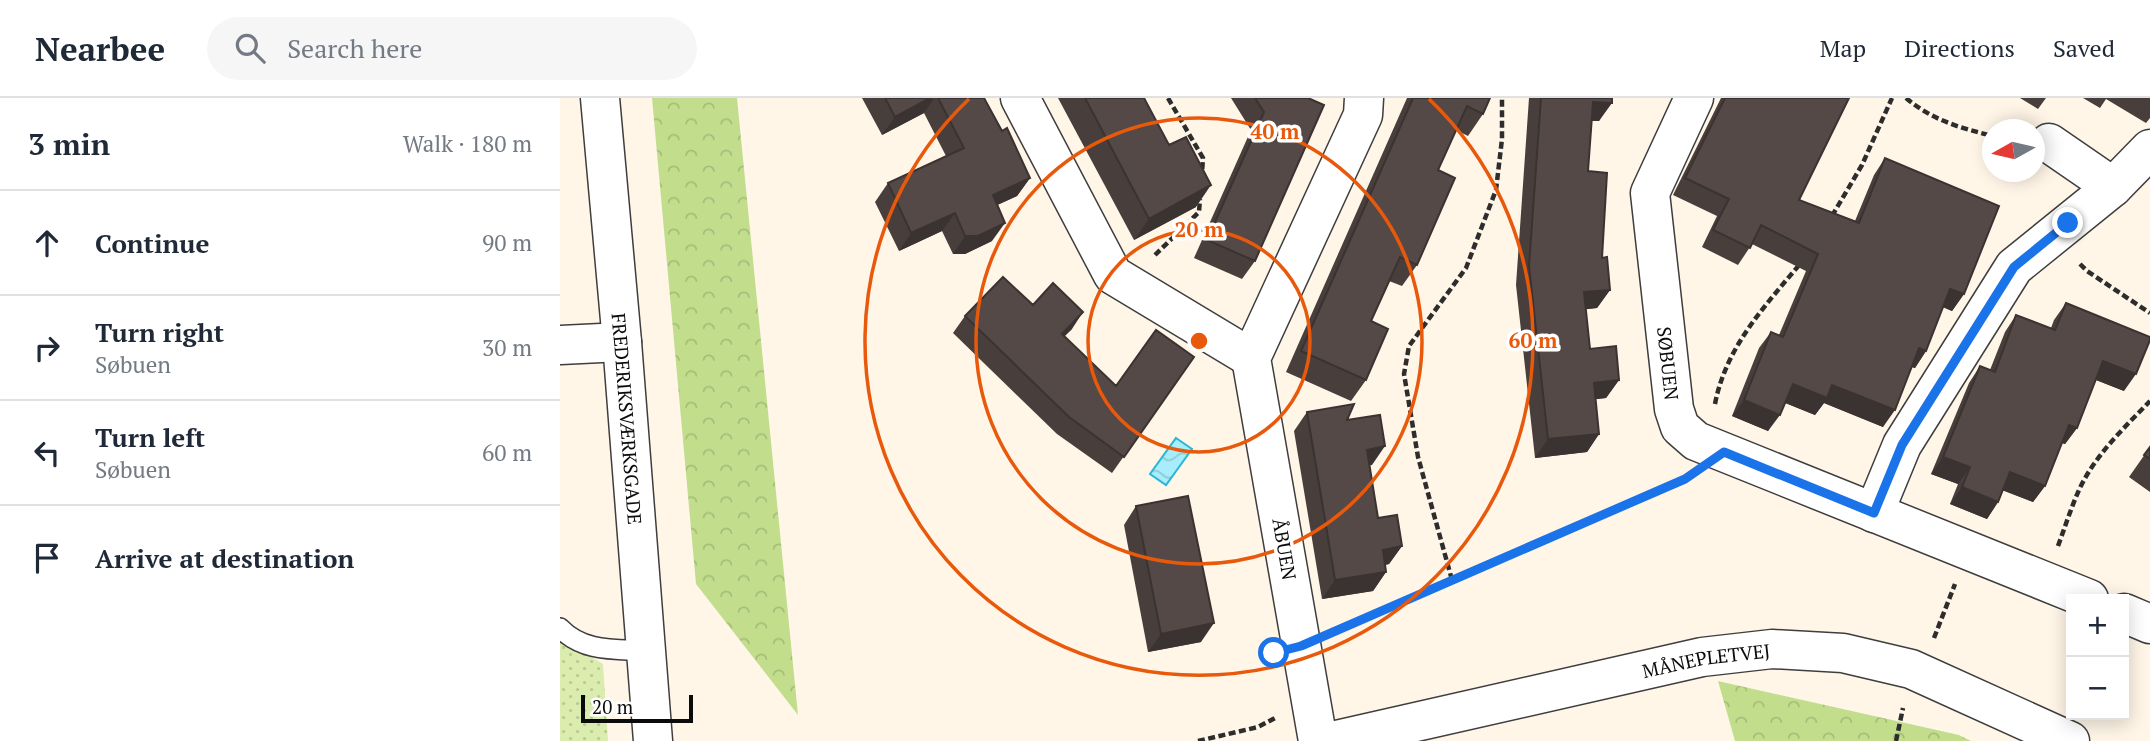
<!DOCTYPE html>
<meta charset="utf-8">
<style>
body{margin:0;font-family:"PT Serif",serif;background:#f6f6f7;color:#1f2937}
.controls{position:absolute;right:21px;bottom:21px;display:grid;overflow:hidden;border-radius:0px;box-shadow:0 4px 18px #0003}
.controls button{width:63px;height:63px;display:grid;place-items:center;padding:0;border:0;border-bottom:2px solid #e0e1e3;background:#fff;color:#1f2937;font:35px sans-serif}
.compass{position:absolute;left:1422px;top:21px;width:63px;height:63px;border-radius:50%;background:#fff;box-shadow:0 4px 18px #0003;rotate:262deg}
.scale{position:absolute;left:21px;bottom:18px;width:112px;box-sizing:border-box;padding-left:7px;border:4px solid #0b0b0b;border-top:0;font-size:19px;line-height:24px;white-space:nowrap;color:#0b0b0b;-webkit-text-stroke:5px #fff;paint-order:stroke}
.stop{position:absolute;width:21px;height:21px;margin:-16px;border:5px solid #1a73e8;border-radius:50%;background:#fff}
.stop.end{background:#1a73e8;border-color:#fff;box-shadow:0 2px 7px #0008}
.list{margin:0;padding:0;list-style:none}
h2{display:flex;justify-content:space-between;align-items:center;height:91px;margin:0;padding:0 28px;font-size:30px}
h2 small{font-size:23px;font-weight:400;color:#747a83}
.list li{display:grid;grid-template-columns:46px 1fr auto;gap:21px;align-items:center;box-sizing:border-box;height:105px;padding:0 28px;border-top:2px solid #e0e1e3}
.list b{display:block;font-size:26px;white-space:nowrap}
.list p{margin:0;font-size:23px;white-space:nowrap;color:#747a83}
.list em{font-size:23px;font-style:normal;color:#747a83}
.icon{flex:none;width:38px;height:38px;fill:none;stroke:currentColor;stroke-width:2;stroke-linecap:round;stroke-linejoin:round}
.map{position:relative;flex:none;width:1590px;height:643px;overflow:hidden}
header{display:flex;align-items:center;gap:42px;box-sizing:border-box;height:98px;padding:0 35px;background:#fff;border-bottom:2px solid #e0e1e3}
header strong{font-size:33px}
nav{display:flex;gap:38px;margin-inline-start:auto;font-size:24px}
.search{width:490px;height:63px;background:#f6f6f7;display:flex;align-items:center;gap:18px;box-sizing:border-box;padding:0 24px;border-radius:38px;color:#747a83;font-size:26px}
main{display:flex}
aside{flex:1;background:#fff}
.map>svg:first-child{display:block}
.grass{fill:url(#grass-dots)}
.forest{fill:url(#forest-crowns)}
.water{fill:url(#water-waves);stroke:#29b7d8;stroke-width:2}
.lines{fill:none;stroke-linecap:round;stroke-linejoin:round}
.service-casing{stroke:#3e3e3e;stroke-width:22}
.minor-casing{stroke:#3e3e3e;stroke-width:41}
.tertiary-casing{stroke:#3e3e3e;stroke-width:41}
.path{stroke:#2d2d2d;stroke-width:4.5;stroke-dasharray:7 3.5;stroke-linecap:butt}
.service{stroke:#fff;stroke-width:19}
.minor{stroke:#fff;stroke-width:38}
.tertiary{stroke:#fff;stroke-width:38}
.wall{fill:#483f3c}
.shaded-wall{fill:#3b3331}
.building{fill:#544946;stroke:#3b3331;stroke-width:2}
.route{stroke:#1a73e8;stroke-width:9}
.ring{fill:none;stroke:#e8590c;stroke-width:3.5}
.labels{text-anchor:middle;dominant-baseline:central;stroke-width:7;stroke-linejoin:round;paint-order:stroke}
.street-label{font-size:19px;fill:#0b0b0b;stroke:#fff}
.centre{fill:#e8590c;stroke:#fff;stroke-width:3.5}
.ring-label{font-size:21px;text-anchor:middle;font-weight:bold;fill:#e8590c;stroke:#fff;stroke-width:7;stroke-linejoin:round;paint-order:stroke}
</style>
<header>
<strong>Nearbee</strong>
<div class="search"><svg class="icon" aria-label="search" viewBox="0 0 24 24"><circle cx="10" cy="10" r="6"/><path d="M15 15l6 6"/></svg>Search here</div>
<nav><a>Map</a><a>Directions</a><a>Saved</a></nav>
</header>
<main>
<aside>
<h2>3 min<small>Walk · 180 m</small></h2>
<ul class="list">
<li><svg class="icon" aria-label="ahead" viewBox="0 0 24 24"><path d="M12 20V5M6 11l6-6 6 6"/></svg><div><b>Continue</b></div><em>90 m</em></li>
<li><svg class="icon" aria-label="right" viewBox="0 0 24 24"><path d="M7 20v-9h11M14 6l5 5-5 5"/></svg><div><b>Turn right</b><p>Søbuen</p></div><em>30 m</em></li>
<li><svg class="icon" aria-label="left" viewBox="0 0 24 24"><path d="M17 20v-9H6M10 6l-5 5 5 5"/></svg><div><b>Turn left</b><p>Søbuen</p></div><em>60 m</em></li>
<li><svg class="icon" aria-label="arrive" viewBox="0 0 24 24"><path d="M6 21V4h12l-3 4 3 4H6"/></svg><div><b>Arrive at destination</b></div></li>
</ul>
</aside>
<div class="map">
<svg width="1590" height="643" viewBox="0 0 1590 643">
<defs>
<pattern id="grass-dots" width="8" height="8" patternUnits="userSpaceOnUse" patternTransform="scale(1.75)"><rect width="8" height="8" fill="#dbecaf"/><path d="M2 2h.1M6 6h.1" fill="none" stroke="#bbc995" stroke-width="1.8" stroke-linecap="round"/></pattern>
<pattern id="forest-crowns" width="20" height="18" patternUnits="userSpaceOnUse" patternTransform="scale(1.75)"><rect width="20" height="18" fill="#c2de8d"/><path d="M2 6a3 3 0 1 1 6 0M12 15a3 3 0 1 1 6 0" fill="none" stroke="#a5bd78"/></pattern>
<pattern id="water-waves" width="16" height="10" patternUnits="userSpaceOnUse" patternTransform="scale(1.75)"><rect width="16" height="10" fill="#a8edfb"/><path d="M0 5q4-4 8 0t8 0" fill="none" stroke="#8fcad6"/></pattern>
</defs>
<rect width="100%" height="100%" fill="#fff6e8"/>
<path class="grass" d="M0 540 43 566 48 643H0Z"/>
<path class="forest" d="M92 0H177L238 617 136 486Z
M1158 583 1399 637 1411 643H1175Z"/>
<path class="water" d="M616 340 632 351 606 387 590 376Z"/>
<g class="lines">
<g class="service-casing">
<path id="service" d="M0 530C23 554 54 551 86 553"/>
</g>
<g class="minor-casing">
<g id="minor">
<path d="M460 0 553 177 691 260"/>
<path id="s1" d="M1134 0 1090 95 1114 311 1120 329 1136 343 1529 501"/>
<path d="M1489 45 1553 89"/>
<path d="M0 247 62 244"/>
<path d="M1314 415 1342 347 1454 169 1553 89 1590 51"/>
<path d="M1564 515 1590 526"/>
<path d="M758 643 691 260 803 17 804 0"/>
</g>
</g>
<g class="tertiary-casing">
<g id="tertiary">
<path id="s2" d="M40 0 62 244 93 643"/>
<path id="s3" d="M772 643 1142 559 1212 551 1283 555 1351 571 1510 643"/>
</g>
</g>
<path class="path" d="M608 0 643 60 642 75
M1346 0C1372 22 1400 30 1433 38
M1272 118 1302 67 1332 0
M595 157 639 114 640 101
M1520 166 1527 173 1590 215
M1155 306C1166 249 1204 209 1240 166
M1498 448C1505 429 1511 410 1519 392 1535 357 1564 330 1590 303
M892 482 858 359 844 276 849 248 906 170 936 92 942 41V0
M778 532 1126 380
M1374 540 1395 486
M638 643 698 629 715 620
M1336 643 1343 610"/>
<use href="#service" class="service"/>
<use href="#minor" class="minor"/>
<use href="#tertiary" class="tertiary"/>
</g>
<path class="wall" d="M302 0H424L442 33 470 80 457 98 437 107 432 143 405 156H393L382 133 339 153 315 104 328 85 386 58 364 15 322 37Z
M498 0H584L636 109 574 142Z
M671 0H748L695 163 682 181 634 160 691 32Z
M847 0H930L923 16 908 38 896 32 878 72 857 167 842 188 829 183 811 223 806 282 791 303 726 274Z
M969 0H1052L1039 23H1032L1028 73 1042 160 1050 192 1037 210 1026 211 1030 251 1059 282 1046 300 1035 301 1039 336 1027 354 975 360 956 187Z
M1161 0H1289L1239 102 1295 123 1314 77 1325 60 1404 196 1392 213 1383 209 1366 253 1355 270 1351 269 1323 329 1264 305 1255 317 1225 305 1208 333 1172 318 1199 250 1211 234 1219 237 1246 173 1192 146 1178 167 1142 149 1157 118 1113 97Z
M1460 0H1486L1478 11Z
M1523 0H1590V20L1586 25 1546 1 1540 10Z
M1506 205 1564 293 1536 282 1517 330 1505 346 1502 345 1485 388 1473 404 1443 392 1438 404 1427 421 1390 406 1398 386 1371 376 1409 285 1420 268 1430 272 1445 234 1456 217 1491 230 1494 222Z
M473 207 512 231 504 238 556 288 634 259 552 375 497 336 393 235 405 218Z
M747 314 787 322 812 367H809L818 420 842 448 829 466 825 467 826 474 813 493 762 501 734 333Z
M1590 349V394L1569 379Z
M576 408 641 544 588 554 564 427Z"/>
<path class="shaded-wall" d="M370 0H374L364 15 322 37 335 19Z
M1033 4 1052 5 1039 23 1020 22Z
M470 80 457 98 420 115 433 97Z
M651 87 636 109 574 142 589 121Z
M395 115 382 133 339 153 351 135Z
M445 125 432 143 405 156H393L405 138Z
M1390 191 1404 196 1392 213 1378 207Z
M1050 192 1037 210 1011 213 1024 194Z
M523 214 512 231 490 253 502 236Z
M1359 250 1366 253 1355 270 1347 267Z
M1543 263 1576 276 1564 293 1531 280Z
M1059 282 1046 300 1021 303 1034 285Z
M1233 286 1272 287 1335 312 1323 329 1264 305 1255 317 1221 303Z
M1184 302 1220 317 1208 333 1172 318Z
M1509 327 1517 330 1505 346 1497 343Z
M1039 336 1027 354 975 360 988 341Z
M825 348 812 367 794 370 807 352Z
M1383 359 1410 369 1398 386 1371 376Z
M1450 374 1485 388 1473 404 1439 391Z
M1402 389 1438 404 1427 421 1390 406Z
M842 448 829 466 810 470 823 452Z
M826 474 813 493 762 501 775 482Z
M654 525 641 544 588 554 601 536Z"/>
<path class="building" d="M325 0H370L335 19Z
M378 0H424L442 33 447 30 470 80 433 97 445 125 418 138H405L395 115 351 135 328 85 404 50Z
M525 0H584L609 47 626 39 651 87 589 121Z
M695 0H748L764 7 695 163 647 142 704 14Z
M853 0H930L923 16 907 8 878 72 895 80 857 167 840 159 811 223 828 231 806 282 741 253Z
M981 0H1052V5L1033 4 1028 73 1047 75 1042 160 1047 159 1050 192 1024 194 1030 251 1056 248 1059 282 1034 285 1039 336 988 341 969 168Z
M1165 0H1289L1239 102 1299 125 1325 60 1439 108 1404 196 1390 191 1366 253 1359 250 1335 312 1272 287 1267 300 1233 286 1220 317 1184 302 1211 234 1223 239 1258 156 1201 127 1190 150 1153 132 1169 101 1125 80Z
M443 179 473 207 493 185 523 214 502 236 556 288 596 232 634 259 564 359 509 319 405 218Z
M1506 205 1590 239V242L1576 276 1543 263 1517 330 1509 327 1485 388 1450 374 1438 404 1402 389 1410 369 1383 359 1420 268 1435 274 1456 217 1495 232Z
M794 306 787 322 820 317 825 348 807 352 818 420 837 417 842 448 823 452 826 474 775 482 747 314Z
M1590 349V361L1584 357Z
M628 398 654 525 601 536 576 408Z"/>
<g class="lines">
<path class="route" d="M714 555 741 548 1125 381 1164 354 1314 415 1342 347 1454 169 1508 125"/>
</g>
<g class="ring">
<circle cx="639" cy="243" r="111"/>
<circle cx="639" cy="243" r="223"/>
<path d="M869 1A334 334 0 1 1 409 1"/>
</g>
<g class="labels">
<g class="street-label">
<text stroke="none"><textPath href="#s1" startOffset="276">SØBUEN</textPath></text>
<text stroke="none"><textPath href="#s2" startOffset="322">FREDERIKSVÆRKSGADE</textPath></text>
<text transform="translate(725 451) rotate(80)">ÅBUEN</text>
<text stroke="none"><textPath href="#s3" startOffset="383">MÅNEPLETVEJ</textPath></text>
</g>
</g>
<circle cx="639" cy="243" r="10" class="centre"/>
<g class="ring-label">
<text x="715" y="41">40 m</text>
<text x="639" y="139">20 m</text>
<text x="973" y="250">60 m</text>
</g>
</svg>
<div class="controls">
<button>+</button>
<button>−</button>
</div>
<svg class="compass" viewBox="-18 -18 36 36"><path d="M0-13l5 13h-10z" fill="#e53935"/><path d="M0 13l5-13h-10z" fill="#747a83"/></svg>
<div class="scale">20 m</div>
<div class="stop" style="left:714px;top:555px"></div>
<div class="stop end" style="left:1508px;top:125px"></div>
</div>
</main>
